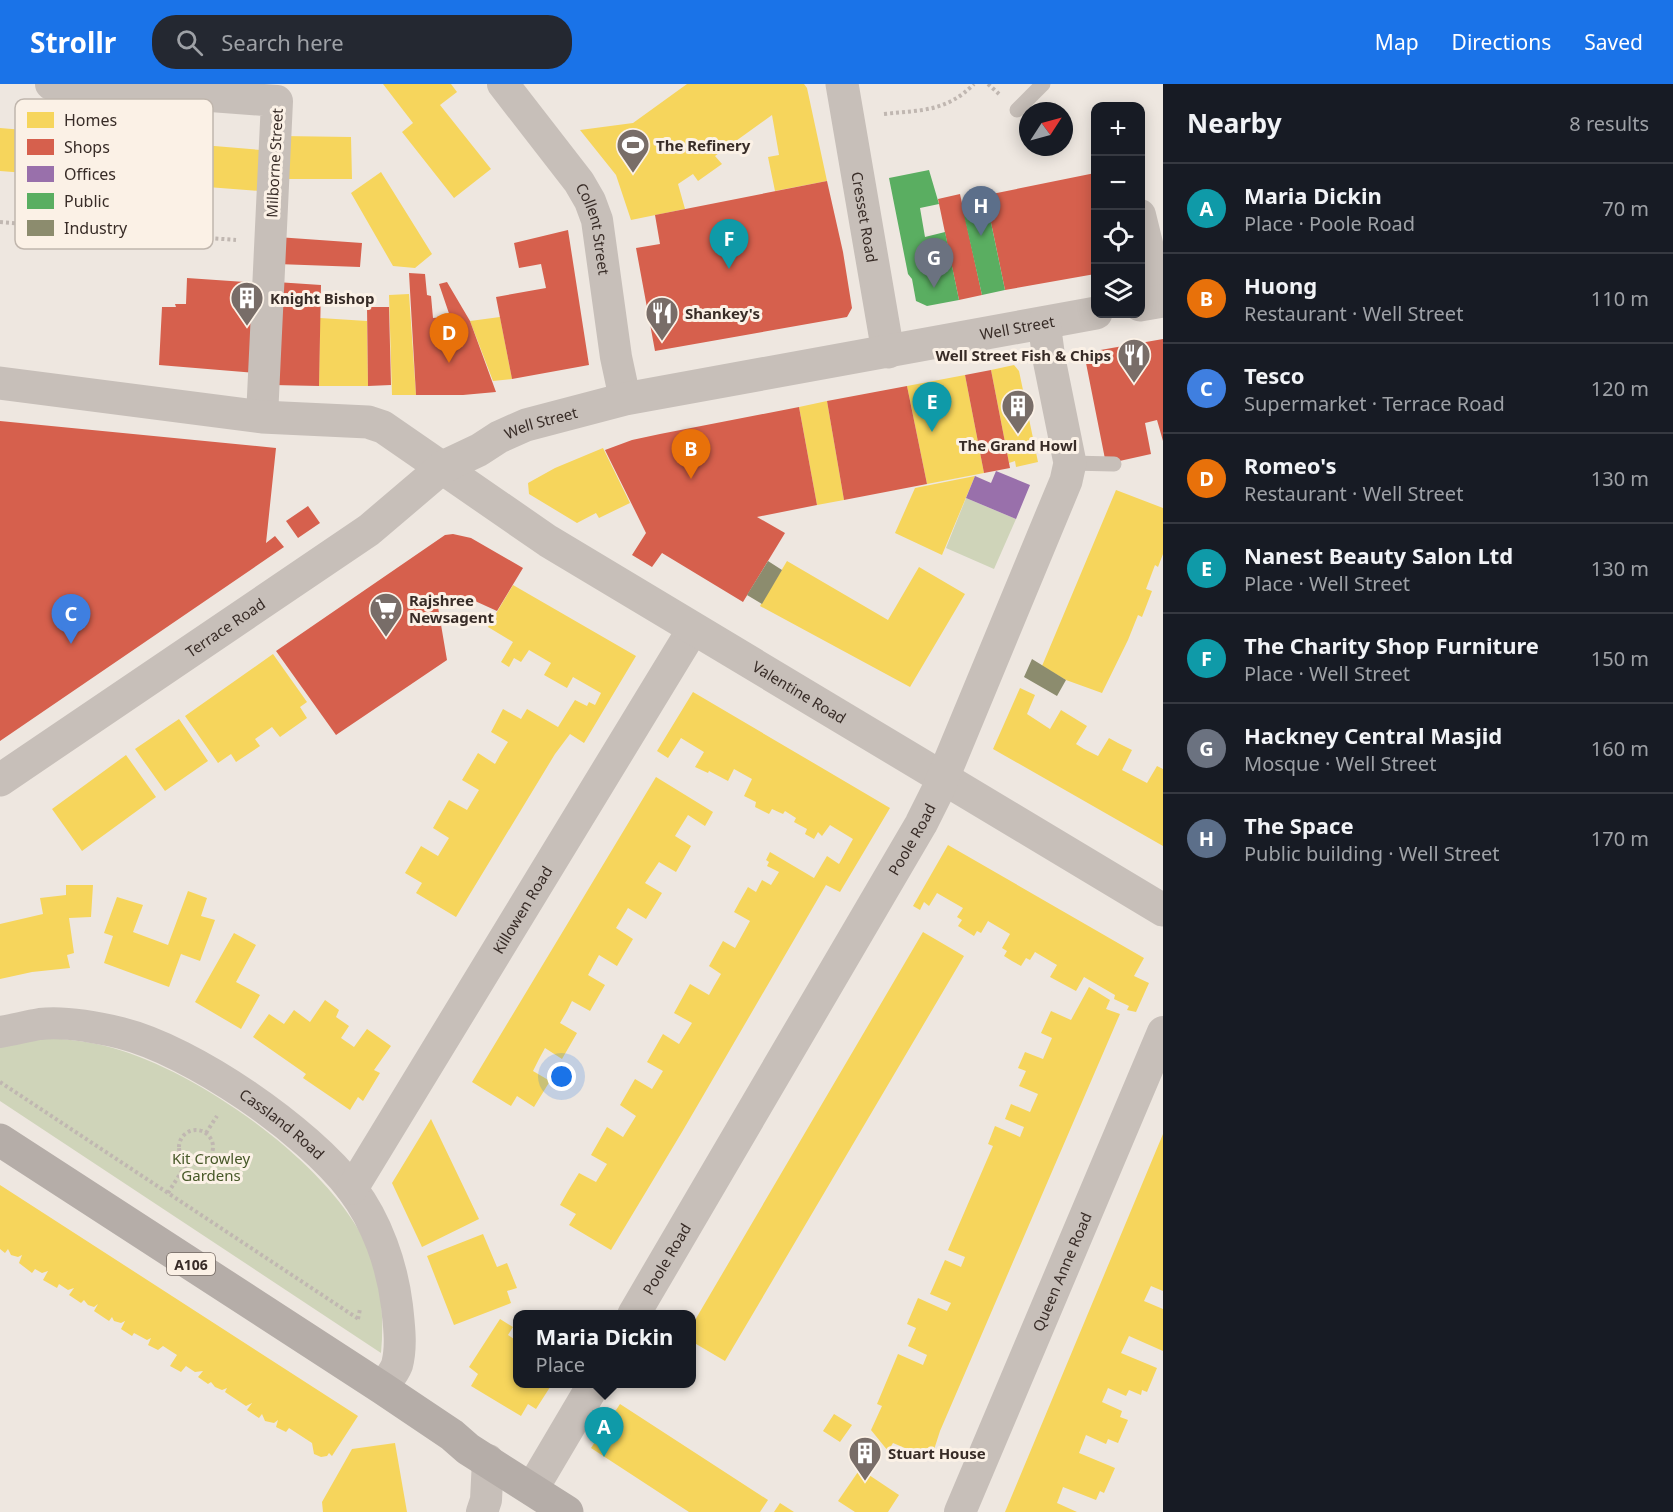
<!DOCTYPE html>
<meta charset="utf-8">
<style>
body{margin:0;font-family:"Noto Sans",sans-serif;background:#242831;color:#f1f3f6}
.controls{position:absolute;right:18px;top:18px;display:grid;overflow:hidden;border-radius:12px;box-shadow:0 3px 15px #0003}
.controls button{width:54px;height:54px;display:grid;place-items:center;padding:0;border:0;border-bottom:2px solid #363941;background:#171b24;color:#f1f3f6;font:30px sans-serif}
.compass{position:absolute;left:1019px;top:18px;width:54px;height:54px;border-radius:50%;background:#171b24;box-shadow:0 3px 15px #0003;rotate:54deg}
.you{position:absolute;left:562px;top:993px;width:21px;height:21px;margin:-15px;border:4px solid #fff;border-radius:50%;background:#1a73e8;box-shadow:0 0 0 9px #1a73e833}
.badge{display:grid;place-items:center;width:39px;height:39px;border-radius:50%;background:#1a73e8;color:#fff;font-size:20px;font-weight:700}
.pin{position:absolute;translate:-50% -50px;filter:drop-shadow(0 2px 3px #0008)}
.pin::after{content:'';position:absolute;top:32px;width:21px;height:18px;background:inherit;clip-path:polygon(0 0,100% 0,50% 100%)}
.popup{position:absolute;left:513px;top:1226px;width:183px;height:78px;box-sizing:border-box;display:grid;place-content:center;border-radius:12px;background:#171b24;filter:drop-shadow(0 2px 4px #0005);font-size:20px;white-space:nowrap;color:#9ea1a6}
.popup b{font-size:22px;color:#f1f3f6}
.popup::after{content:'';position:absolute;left:50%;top:100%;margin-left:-12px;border:12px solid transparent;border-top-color:#171b24}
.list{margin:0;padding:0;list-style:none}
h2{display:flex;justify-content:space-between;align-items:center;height:78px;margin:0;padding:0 24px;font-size:26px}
h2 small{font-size:20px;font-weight:400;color:#9ea1a6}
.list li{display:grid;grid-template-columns:39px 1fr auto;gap:18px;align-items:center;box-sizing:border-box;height:90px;padding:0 24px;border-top:2px solid #363941}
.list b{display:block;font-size:22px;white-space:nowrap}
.list p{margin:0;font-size:20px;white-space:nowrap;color:#9ea1a6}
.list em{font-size:20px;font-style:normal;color:#9ea1a6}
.icon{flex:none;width:33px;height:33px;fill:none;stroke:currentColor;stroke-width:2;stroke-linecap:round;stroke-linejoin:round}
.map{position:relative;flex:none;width:1163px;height:1428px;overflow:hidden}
header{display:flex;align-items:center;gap:36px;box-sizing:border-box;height:84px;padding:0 30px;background:#1a73e8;color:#fff}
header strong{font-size:28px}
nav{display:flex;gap:33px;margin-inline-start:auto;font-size:21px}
.search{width:420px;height:54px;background:#242831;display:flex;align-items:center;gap:15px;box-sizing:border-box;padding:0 21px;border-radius:24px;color:#9ea1a6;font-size:22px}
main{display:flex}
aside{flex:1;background:#171b24}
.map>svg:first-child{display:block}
.green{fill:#cfd4b9}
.homes{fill:#f6d55c}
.shops{fill:#d6604d}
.offices{fill:#9970ab}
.public{fill:#5aae61}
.industry{fill:#8c8c6e}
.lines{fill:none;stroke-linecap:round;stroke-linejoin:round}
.path{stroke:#c0b7b1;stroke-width:4;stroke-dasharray:3 3;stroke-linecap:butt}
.service{stroke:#c7bfb9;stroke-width:15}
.minor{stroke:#c7bfb9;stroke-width:32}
.tertiary{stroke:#c7bfb9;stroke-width:33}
.primary{stroke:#b5ada8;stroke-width:33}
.labels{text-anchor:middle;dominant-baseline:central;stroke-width:6;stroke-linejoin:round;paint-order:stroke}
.shield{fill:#fbf1e6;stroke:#726760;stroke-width:1.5}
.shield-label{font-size:14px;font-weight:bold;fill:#382c27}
.poi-label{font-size:15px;font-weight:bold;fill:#382c27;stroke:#fbf1e6;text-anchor:start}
.street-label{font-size:15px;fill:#382c27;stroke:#fbf1e6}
.park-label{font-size:15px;fill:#475828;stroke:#fbf1e6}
.key{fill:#fbf1e6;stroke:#c0b6ad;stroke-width:1.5}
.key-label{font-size:16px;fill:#382c27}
</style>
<header>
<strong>Strollr</strong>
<div class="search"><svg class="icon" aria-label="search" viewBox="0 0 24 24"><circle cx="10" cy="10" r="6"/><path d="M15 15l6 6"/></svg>Search here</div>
<nav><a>Map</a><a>Directions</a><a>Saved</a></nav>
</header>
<main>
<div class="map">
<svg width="1163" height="1428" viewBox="0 0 1163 1428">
<rect width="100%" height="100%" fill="#eee7e0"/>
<path class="green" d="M966 414 1016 435 994 485 946 464Z
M51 954C72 956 93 958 113 964 196 987 314 1070 358 1145 380 1181 385 1227 381 1269L0 1017V961Z"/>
<path class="homes" d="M383 0H451L457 8 440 21 491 85 454 114 402 48 413 39Z
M687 0H804L807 4 827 97 775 107 768 73 779 71 772 31 715 72 722 80 698 97 693 90 678 100 685 125 631 136 616 91 580 46 633 39Z
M0 44 261 66 260 107 0 87Z
M282 52 351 53 352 95H280Z
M381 88 432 170 415 184 393 182 351 109Z
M409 210 416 311H392L389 211Z
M500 233 512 295 493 297 470 237Z
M320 234 367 237 368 302H319Z
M1014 281 1019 287 1038 378 1016 383 1015 377 1009 379 991 286Z
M965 291 984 389 927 400 907 302Z
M827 317 844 416 817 421 799 323Z
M603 364 630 419 599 434 596 429 577 439 529 410 528 399 555 384Z
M975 392 942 471 895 449 915 404Z
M1116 406 1163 424V470L1158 483 1155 481 1146 505 1152 507 1142 533 1138 531 1128 556 1102 609 1066 596 1042 582Z
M787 477 888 536 919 483 965 510 910 603 760 522Z
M513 501 636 572 584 659 570 650 555 670 456 833 416 809 422 799 405 789 421 762 438 772 449 754 433 744 449 716 467 726 479 706 462 696 478 669 495 680 501 669 508 658 491 648 503 625 521 635 527 625 558 643 575 616 587 622 589 618 595 621 601 609 573 593 567 604 544 591 551 579 529 566 521 578 514 574 509 583 501 578 513 558 488 543Z
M273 570 307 618 300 623 307 634 280 653 272 643 255 655 260 662 236 678 231 670 218 679 185 632Z
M1020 604 1035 611 1027 630 1050 645 1061 626 1087 642 1076 660 1084 665 1098 672 1109 654 1118 659 1132 666 1122 686 1147 699 1157 682 1163 685V762L993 665Z
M693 608 890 724 840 808 826 801 682 1048 611 1166 569 1141 576 1130 560 1121 568 1107 579 1089 596 1098 607 1080 591 1071 607 1043 623 1053 636 1032 620 1021 635 995 652 1005 663 987 647 978 663 950 679 960 692 939 674 929 690 900 709 911 714 902 721 890 709 882 723 857 735 864 750 837 734 828 740 817 748 803 756 808 762 796 771 801 779 788 767 782 769 778 766 776 770 768 814 794 827 772 839 780 853 755 830 741 822 752 818 748 814 755 805 750 807 745 794 738 796 734 785 727 783 730 772 725 769 730 755 723 756 718 744 712 752 695 734 685 728 697 709 687 708 689 695 683 704 668 681 654 668 674 657 667Z
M179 635 208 677 165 707 135 665Z
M126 671 156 713 82 767 52 725Z
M656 693 713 728 705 742 688 731 675 752 691 762 676 788 659 778 645 799 662 809 646 835 628 824 616 844 633 855 617 882 599 871 594 880 588 891 605 901 590 927 572 917 567 927 560 939 577 949 562 975 545 964 539 975 533 987 550 997 534 1023 517 1012 511 1022 472 998Z
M948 761 1144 874 1134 892 1149 899 1136 928 1127 926 1129 922 1114 915 1115 911 1084 893 1076 907 1050 893 1057 881 1035 868 1030 876 1026 874 1021 882 1012 877 1004 872 1007 867 1002 864 1010 850 988 837 981 849 977 847 974 852 958 842 962 836 957 833 963 824 937 809 929 822 924 818 920 826 913 822Z
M66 801H93L91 833 69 834 74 869 67 871 70 884 32 888 0 895V840L43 830 40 814 66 811Z
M188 807 207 814 201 832 215 836 200 877 181 870 169 903 104 879 113 852 104 849 117 813 143 821 133 848 168 861Z
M923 848 964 872 725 1277 691 1257V1243Z
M234 849 256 861 236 898 260 911 241 945 195 918Z
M1089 903 1110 916 1106 925 1120 930 940 1347 931 1375 893 1359 888 1367 871 1346 882 1322 877 1320 898 1270 923 1281 927 1271 908 1262 916 1244 907 1240 918 1214 947 1227 951 1219 930 1210 945 1176 961 1183 965 1173 948 1166 993 1062 988 1060 995 1042 1020 1053 1024 1043 1005 1035 1011 1020 1030 1028 1038 1010 1019 1002 1026 987 1018 984 1025 968 1043 975 1052 954 1041 949 1051 927 1071 936Z
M325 916 339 926 336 933 349 942 341 954 354 963 367 945 391 962 374 986 380 989 363 1017 358 1013 350 1026 303 994 306 990 253 953 269 930 284 940 294 926 310 938Z
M431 1035 479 1135 422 1163 392 1099Z
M1163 1050V1207L1151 1202 1144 1217 1163 1225V1267L1129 1252 1121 1269 1157 1284 1147 1308 1142 1306 1141 1311 1129 1306 1126 1312 1108 1304 1102 1318 1122 1327 1120 1333 1128 1336 1118 1359 1108 1355 1106 1360 1086 1351 1079 1369 1115 1384 1104 1409 1100 1407 1096 1416 1063 1403 1057 1419 1077 1428H1005Z
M0 1101 358 1332 332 1372 329 1369 327 1372 321 1373 314 1370 312 1359 289 1344 286 1348 276 1343 278 1336 274 1339 265 1337 262 1330 259 1334 247 1326 252 1319 246 1322 225 1308 227 1304 222 1306 215 1303 211 1298 208 1300 198 1293 203 1287 195 1288 186 1282 181 1288 170 1282 177 1271 163 1262 158 1266 148 1261 151 1254 147 1256 134 1249 132 1252 121 1245 125 1237 121 1239 114 1237 112 1233 109 1237 94 1227 98 1220 94 1223 88 1221 84 1216 81 1219 69 1211 74 1204 68 1206 59 1200 57 1204 43 1196 48 1187 42 1189 35 1185 32 1189 19 1179 22 1171 18 1173 11 1171 8 1165 5 1169 0 1165Z
M483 1150 497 1183 507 1179 517 1204 507 1207 511 1219 454 1241 427 1172Z
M500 1235 513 1243 508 1251 517 1257V1300H552L536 1325 528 1320 521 1332 471 1302 478 1290 469 1283Z
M620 1320 768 1416 760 1428H689L591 1364Z
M834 1330 852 1341 840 1358 823 1347Z
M395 1359 407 1428H323L322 1418 352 1365Z
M860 1385 899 1411 888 1428H855L838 1417Z
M780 1419 794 1428H774Z"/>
<path class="shops" d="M1095 89V190L1005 206 988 124 982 112Z
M827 97 843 168 852 224 847 233 655 267 636 164 660 160 655 131Z
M960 110 982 211 959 216 938 115Z
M568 146 589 281 512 295 496 213 546 204 541 180 519 184 514 159Z
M277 153 362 159 360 183 277 180Z
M409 189 425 190 427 211 431 212 433 234 443 233 447 258 458 256 439 200 447 198 470 237 496 308 463 311H416Z
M187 194 258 199 257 289 159 281 162 223H176L175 220H186Z
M276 198 321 201 319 302 273 301Z
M367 223H389L391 301 368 302Z
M1163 255V357L1157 336 1145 339 1151 370 1106 380 1085 274 1089 268Z
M991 286 1010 384 984 389 965 291Z
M907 302 927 400 844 416 827 317Z
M799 323 817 421 757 433 785 449 743 518 662 469 652 483 632 471 646 449 605 366 632 356 660 350Z
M0 337 276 364 266 459 275 452 284 463 0 657Z
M308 422 320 439 298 454 286 437Z
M453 450 471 454 523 484 497 527 475 517 444 516V522L438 523 447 576 336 651 276 567 445 451Z"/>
<path class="offices" d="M996 387 1030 401 1016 435 966 414 975 392 991 399Z"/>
<path class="public" d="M929 86 939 120 920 124 925 153 945 148 959 216 927 222 916 217 912 195 908 190 889 94Z
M974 119 976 127 988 124 1005 206 982 211 962 122Z"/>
<path class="industry" d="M768 477 782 486 762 520 747 511Z
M1032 575 1066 596 1057 612 1024 593Z"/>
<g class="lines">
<path class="path" d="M988 0 999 10
M884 30C921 26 946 28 974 0
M0 138 236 156
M0 998 360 1236
M179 1063a17 17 0 1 1 34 0a17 17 0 1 1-34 0Z
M206 1049 217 1032
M168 1109 187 1079
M358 1235 360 1225"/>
<path class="service" d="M1017 26 1043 0
M1070 379 1114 380"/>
<g class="minor">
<path d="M51 0 277 17 262 333"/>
<path id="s1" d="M503 0 579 98 590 117 597 136 616 273 625 315"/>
<path d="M1140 131 1161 217"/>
<path id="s2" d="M0 948C13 946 27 942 40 940 66 937 96 943 121 949 193 967 307 1046 352 1105 377 1138 392 1181 397 1222 399 1241 402 1262 397 1281 394 1289 387 1297 382 1304"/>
<path id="s3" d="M352 1105 693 545"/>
<path d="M482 1428 486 1416 488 1376"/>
<path id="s4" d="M960 1428 1163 948"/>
</g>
<g class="tertiary">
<path id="s5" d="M842 0 888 268"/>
<path d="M1140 221 1163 217"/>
<path id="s6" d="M0 299 262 333 368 338 383 343 548 457 1163 826"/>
<path id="s7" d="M0 696 369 446 443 383 479 366 499 353 526 341 625 315 1096 229"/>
<path id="s8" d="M634 1230 921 740 937 708 1066 397 1070 379 1049 275 1044 239"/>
<path d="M532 1405 594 1300"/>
</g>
<path class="primary" d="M0 1056 382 1304 452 1351 468 1365 567 1428"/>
</g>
<defs>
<g id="stadium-pin" transform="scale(1.725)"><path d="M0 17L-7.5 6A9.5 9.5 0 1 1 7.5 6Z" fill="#786d68" stroke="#fbf1e6"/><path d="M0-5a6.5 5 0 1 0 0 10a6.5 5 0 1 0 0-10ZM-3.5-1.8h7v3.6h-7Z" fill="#fff"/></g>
<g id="building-pin" transform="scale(1.725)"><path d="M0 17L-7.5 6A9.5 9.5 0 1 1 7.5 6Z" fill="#786d68" stroke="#fbf1e6"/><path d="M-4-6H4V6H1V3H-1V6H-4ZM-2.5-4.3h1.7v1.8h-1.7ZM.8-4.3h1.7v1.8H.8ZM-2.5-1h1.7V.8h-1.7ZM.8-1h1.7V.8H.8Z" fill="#fff"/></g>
<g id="restaurant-pin" transform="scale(1.725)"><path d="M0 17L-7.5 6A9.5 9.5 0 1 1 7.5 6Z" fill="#786d68" stroke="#fbf1e6"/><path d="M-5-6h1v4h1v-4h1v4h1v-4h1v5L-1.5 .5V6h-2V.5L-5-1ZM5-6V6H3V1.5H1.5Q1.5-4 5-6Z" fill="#fff"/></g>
<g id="supermarket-pin" transform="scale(1.725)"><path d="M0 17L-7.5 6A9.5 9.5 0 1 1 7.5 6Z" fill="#786d68" stroke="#fbf1e6"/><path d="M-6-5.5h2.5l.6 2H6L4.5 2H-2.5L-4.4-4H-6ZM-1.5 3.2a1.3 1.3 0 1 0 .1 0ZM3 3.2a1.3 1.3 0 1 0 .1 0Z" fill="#fff"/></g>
</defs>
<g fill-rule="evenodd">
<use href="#stadium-pin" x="633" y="61"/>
<use href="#building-pin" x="247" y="214"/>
<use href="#restaurant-pin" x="662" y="229"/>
<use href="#restaurant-pin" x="1134" y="271"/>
<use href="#building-pin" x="1018" y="322"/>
<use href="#supermarket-pin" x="386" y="525"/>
<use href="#building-pin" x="865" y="1369"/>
</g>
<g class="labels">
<rect class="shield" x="167" y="1169" width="48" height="22" rx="4.5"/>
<g class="shield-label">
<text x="191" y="1180">A106</text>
</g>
<g class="poi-label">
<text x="656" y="61">The Refinery</text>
<text x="270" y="214">Knight Bishop</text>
<text x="685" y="229">Shankey's</text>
<text x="1111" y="271" text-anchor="end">Well Street Fish &amp; Chips</text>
<text x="1018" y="361" text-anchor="middle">The Grand Howl</text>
<text x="409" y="516">Rajshree<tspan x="409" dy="17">Newsagent</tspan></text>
<text x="888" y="1369">Stuart House</text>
</g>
<g class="street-label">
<text transform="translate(274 79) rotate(-87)">Milborne Street</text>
<text stroke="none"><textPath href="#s5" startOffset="135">Cresset Road</textPath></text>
<text stroke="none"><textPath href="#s1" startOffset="174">Collent Street</textPath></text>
<text stroke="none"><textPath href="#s7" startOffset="1137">Well Street</textPath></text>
<text stroke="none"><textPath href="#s7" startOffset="651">Well Street</textPath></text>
<text stroke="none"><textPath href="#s7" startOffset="272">Terrace Road</textPath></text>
<text stroke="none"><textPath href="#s6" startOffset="880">Valentine Road</textPath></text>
<text stroke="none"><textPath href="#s8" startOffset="550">Poole Road</textPath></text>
<text stroke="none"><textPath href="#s3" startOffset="327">Killowen Road</textPath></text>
<text stroke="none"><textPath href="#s2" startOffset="309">Cassland Road</textPath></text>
<text stroke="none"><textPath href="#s8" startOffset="64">Poole Road</textPath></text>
<text stroke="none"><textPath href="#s4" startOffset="261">Queen Anne Road</textPath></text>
</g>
<g class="park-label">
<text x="211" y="1074">Kit Crowley<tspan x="211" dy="17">Gardens</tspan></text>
</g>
</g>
<rect x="15" y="15" width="198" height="150" rx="9" class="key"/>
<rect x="27" y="28" width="27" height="16" fill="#f6d55c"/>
<rect x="27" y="55" width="27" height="16" fill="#d6604d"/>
<rect x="27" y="82" width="27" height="16" fill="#9970ab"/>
<rect x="27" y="109" width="27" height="16" fill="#5aae61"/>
<rect x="27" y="136" width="27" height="16" fill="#8c8c6e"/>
<g class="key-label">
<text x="64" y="42">Homes</text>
<text x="64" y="69">Shops</text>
<text x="64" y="96">Offices</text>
<text x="64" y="123">Public</text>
<text x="64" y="150">Industry</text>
</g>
</svg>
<div class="controls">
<button>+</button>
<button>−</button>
<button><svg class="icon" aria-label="locate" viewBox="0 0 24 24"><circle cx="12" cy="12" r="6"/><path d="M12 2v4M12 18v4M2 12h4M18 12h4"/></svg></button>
<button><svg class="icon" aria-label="layers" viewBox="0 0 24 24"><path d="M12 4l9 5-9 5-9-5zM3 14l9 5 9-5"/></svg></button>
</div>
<svg class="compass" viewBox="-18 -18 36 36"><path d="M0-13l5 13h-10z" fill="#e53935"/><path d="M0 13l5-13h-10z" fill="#9ea1a6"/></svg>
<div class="you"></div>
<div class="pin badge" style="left:604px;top:1373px;background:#0f9aa8">A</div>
<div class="popup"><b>Maria Dickin</b>Place</div>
<div class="pin badge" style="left:691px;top:395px;background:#e8710a">B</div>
<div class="pin badge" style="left:71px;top:560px;background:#3f7fe0">C</div>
<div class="pin badge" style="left:449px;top:279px;background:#e8710a">D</div>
<div class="pin badge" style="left:932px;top:348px;background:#0f9aa8">E</div>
<div class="pin badge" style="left:729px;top:185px;background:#0f9aa8">F</div>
<div class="pin badge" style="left:934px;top:204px;background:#6b7280">G</div>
<div class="pin badge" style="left:981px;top:152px;background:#5c6f8a">H</div>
</div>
<aside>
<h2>Nearby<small>8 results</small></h2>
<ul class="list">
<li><span class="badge" style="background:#0f9aa8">A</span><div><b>Maria Dickin</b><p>Place · Poole Road</p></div><em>70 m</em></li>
<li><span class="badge" style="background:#e8710a">B</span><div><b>Huong</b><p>Restaurant · Well Street</p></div><em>110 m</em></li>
<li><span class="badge" style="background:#3f7fe0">C</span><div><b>Tesco</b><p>Supermarket · Terrace Road</p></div><em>120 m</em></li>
<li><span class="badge" style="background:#e8710a">D</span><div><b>Romeo's</b><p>Restaurant · Well Street</p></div><em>130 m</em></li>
<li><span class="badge" style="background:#0f9aa8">E</span><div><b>Nanest Beauty Salon Ltd</b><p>Place · Well Street</p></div><em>130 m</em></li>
<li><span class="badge" style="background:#0f9aa8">F</span><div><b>The Charity Shop Furniture</b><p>Place · Well Street</p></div><em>150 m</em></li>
<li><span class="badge" style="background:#6b7280">G</span><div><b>Hackney Central Masjid</b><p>Mosque · Well Street</p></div><em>160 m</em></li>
<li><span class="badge" style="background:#5c6f8a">H</span><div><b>The Space</b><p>Public building · Well Street</p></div><em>170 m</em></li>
</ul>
</aside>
</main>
